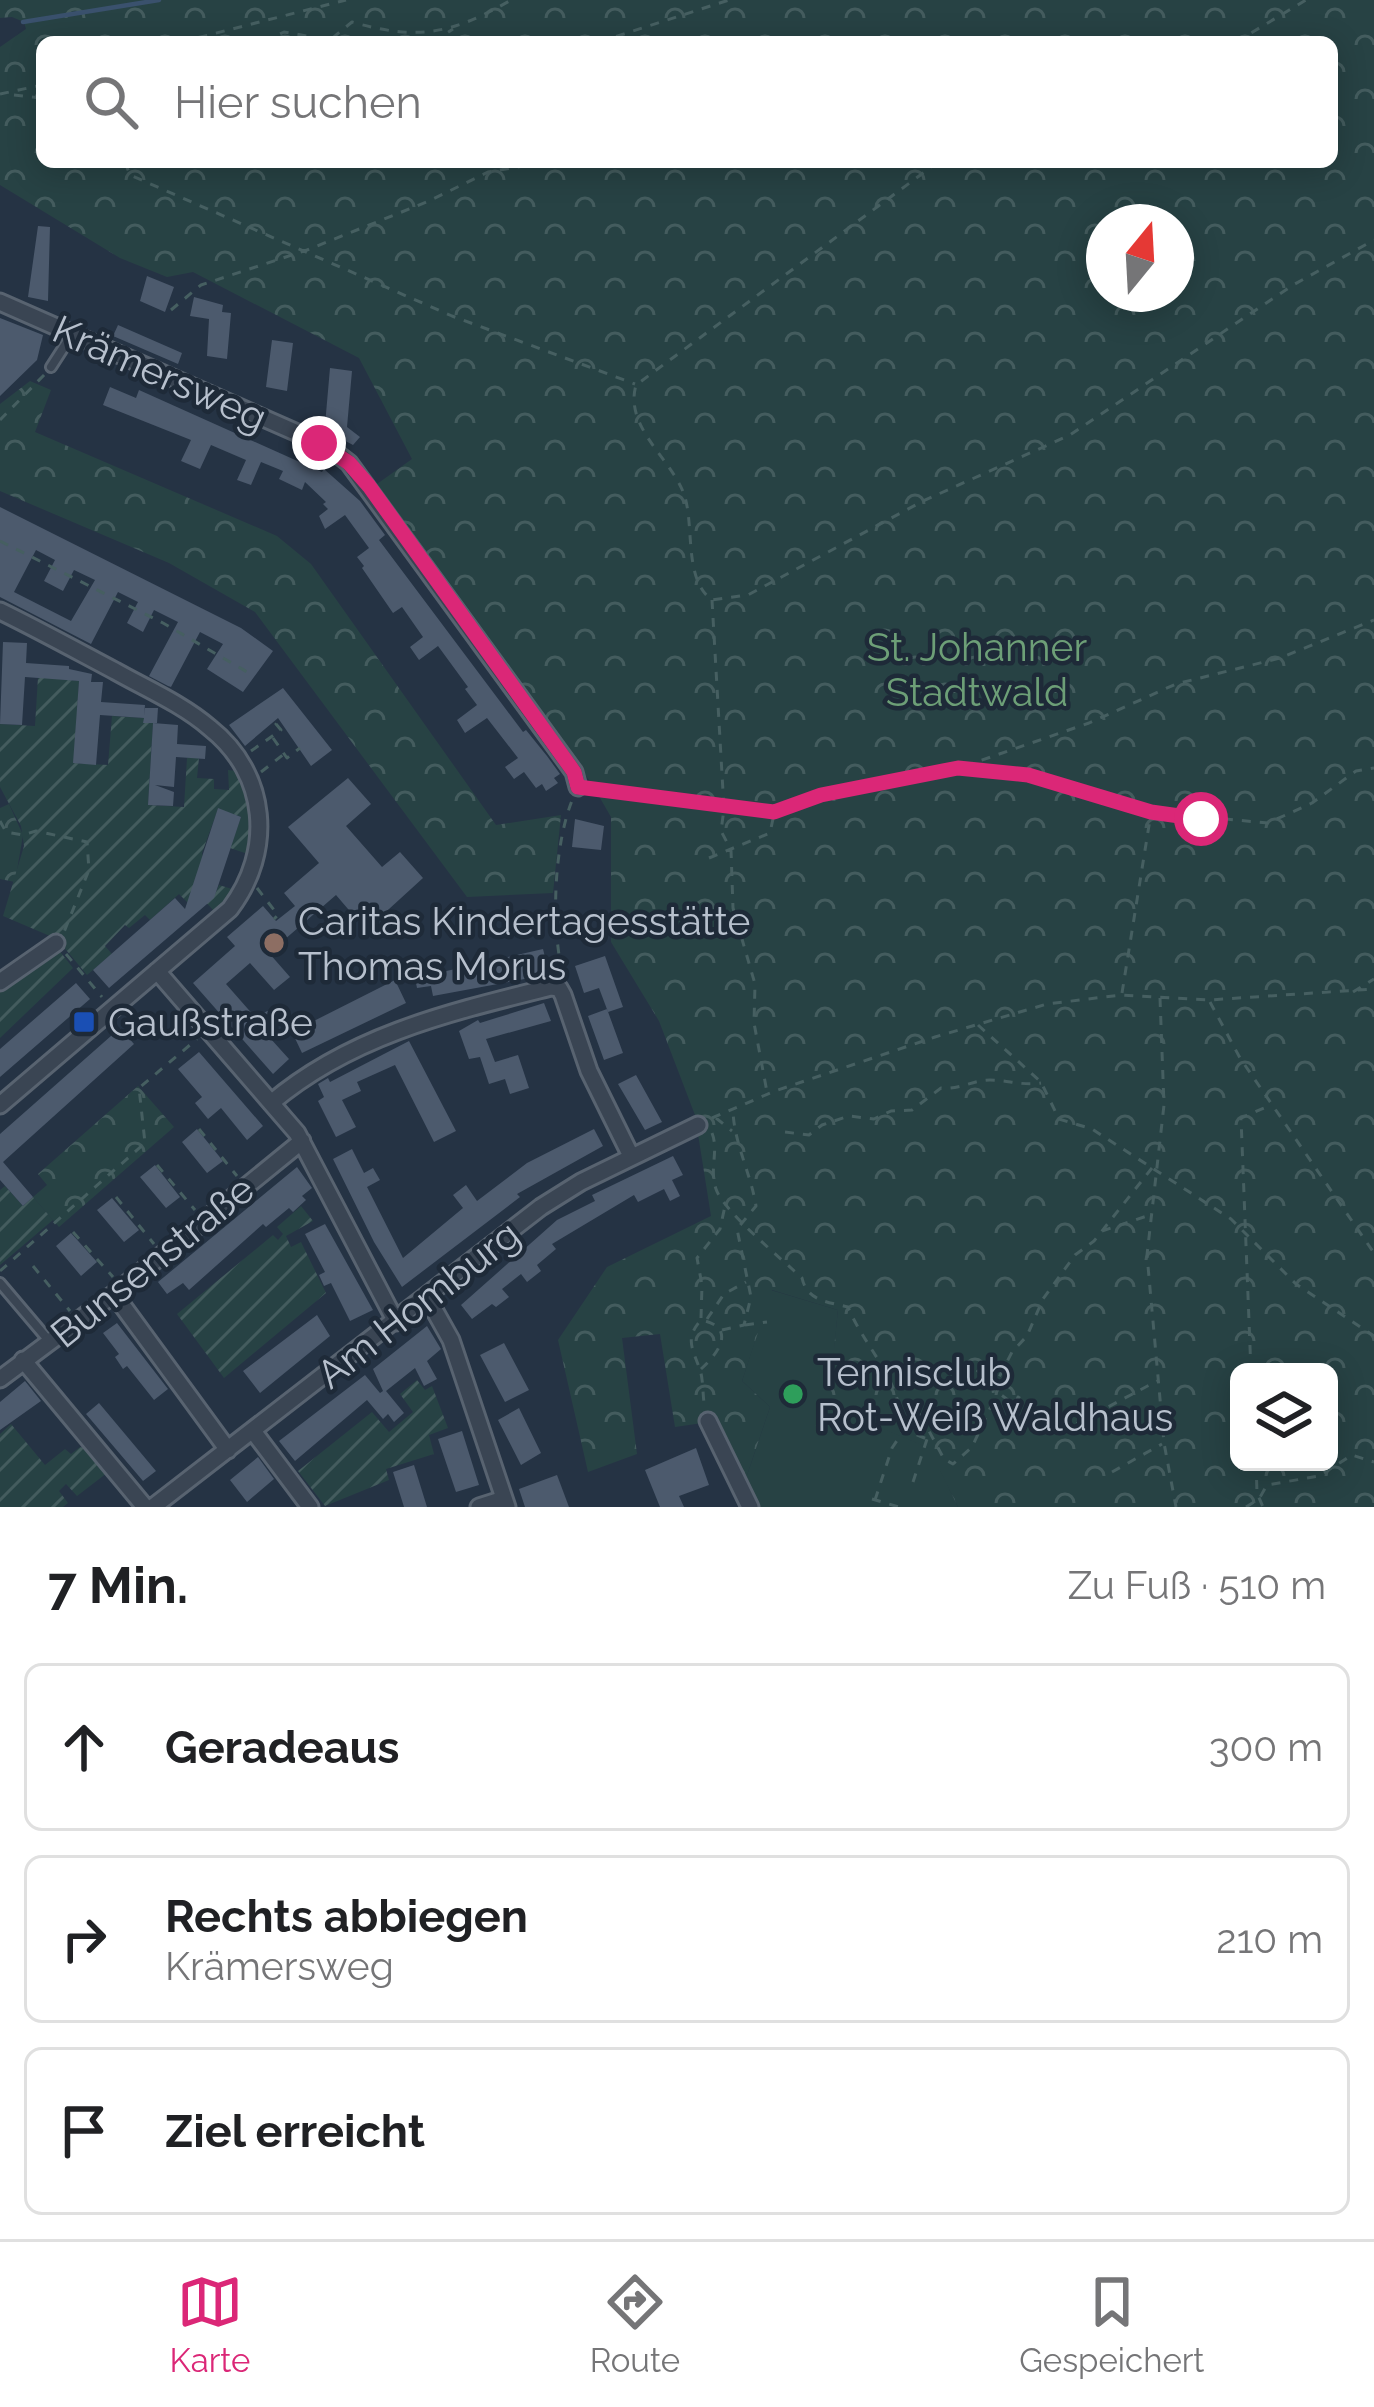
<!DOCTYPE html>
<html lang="de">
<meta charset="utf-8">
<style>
body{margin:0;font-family:Raleway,sans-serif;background:#f6f6f6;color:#202124}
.controls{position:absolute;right:36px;bottom:36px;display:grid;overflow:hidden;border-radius:18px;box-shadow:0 6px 30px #0003}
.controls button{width:108px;height:108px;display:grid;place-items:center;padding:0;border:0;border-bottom:3px solid #e0e0e0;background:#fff;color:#202124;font:60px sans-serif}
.compass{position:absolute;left:1086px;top:204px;width:108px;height:108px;border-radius:50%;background:#fff;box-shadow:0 6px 30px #0003;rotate:18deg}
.stop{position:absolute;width:36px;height:36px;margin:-27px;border:9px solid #db2777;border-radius:50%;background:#fff}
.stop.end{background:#db2777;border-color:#fff;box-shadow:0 3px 12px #0008}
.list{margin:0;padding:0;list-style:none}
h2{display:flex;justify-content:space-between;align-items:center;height:156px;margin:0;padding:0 48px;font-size:51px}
h2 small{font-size:39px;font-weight:400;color:#757577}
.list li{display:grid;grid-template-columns:78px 1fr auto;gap:36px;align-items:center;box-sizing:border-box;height:168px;margin:0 24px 24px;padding:0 24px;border:3px solid #e0e0e0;border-radius:18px}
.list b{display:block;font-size:45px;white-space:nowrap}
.list p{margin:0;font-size:39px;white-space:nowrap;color:#757577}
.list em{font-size:39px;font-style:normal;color:#757577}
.icon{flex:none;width:66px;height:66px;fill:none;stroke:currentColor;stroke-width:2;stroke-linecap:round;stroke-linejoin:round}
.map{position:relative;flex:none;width:1374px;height:1507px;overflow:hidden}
.search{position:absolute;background:#fff;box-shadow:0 6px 30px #0003;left:36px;right:36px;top:36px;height:132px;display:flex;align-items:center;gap:30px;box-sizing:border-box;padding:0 42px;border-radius:18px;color:#757577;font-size:45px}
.sheet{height:732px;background:#fff}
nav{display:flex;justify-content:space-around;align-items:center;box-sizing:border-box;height:168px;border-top:3px solid #e0e0e0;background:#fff;font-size:33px;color:#757577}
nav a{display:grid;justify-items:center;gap:6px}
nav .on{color:#db2777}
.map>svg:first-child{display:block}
.grass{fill:#274244}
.forest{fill:url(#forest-crowns);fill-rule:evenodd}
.garden{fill:url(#garden-furrows)}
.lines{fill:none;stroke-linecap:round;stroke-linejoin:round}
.stream{stroke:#3a516d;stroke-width:4.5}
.building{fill:#4c5a6d;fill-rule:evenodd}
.service-casing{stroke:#586370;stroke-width:14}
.minor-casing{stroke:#586370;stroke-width:21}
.path{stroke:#465f61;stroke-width:3;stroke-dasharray:9 9;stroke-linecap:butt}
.service{stroke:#3a4553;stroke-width:8}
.minor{stroke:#3a4553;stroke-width:15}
.route{stroke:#db2777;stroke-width:15}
.education-dot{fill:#8d6e63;stroke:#1e2a38;stroke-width:4.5}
.transit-dot{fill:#1a4fb4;stroke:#1e2a38;stroke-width:4.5}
.leisure-dot{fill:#2e9e5b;stroke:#1e2a38;stroke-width:4.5}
.labels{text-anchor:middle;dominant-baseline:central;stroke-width:9;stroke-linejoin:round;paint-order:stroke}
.street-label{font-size:39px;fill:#b7c0cd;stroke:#1e2a38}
.park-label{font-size:39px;fill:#6d9f77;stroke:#1e2a38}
.poi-label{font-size:39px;fill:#b7c0cd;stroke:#1e2a38;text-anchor:start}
</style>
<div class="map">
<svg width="1374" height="1507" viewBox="0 0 1374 1507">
<defs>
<pattern id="forest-crowns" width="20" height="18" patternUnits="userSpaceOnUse" patternTransform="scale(3)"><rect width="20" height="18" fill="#274244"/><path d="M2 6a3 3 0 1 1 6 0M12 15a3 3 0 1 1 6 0" fill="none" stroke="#445c5e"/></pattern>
<pattern id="garden-furrows" width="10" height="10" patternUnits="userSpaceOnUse" patternTransform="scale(3)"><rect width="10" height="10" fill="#274244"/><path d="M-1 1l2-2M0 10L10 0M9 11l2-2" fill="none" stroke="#445c5e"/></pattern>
</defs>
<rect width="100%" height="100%" fill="#253344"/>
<path class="grass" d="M771 1290 838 1310 829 1406 930 1448 958 1507H758L745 1481 770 1407 742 1381Z"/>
<path class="forest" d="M0 0H1374V1507H958L929 1448 828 1406 838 1310 772 1290 742 1381 770 1407 745 1481 716 1421 675 1427 660 1334 622 1338 637 1454 588 1472 558 1340 607 1267 711 1216 695 1115 659 1021 611 942V817L592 784 377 484 412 459 359 358 193 272 167 277 120 258 0 185V47L26 29 24 22 12 17 0 18ZM42 42H1332V162H42ZM1104 222H1176V294H1104ZM1239 1372H1329V1462H1239Z
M30 381 51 390 35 432 277 536 311 564 496 825 561 815 553 893 467 897 255 612 169 563 0 491V404Z
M9 804 23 835 15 882 0 879V808Z
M138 1086 174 1127 59 1227 33 1197 47 1185 38 1174Z"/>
<path class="garden" d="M38 677 79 681 74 763 108 765 112 716 144 718V723H153L148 805 184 807 187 758H199L197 778 214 779V789L229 790 228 770 236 771C249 797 254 825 248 854L230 848 241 817 218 809 202 853 215 894 219 885 232 889 215 912 199 895 188 903 179 894 150 920 145 915 129 928 125 925 105 946 112 954 87 975 57 939 3 916 24 846 21 826 0 787V724L35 726Z
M58 949 73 968 0 1038V991Z
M5 1186 23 1206 33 1197 53 1220 0 1265V1190Z
M301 1206 313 1221 286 1236 291 1247 301 1242 326 1293 224 1378 177 1314 273 1235 278 1240 283 1234 277 1227Z
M417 1380 425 1390 432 1386 448 1428 429 1435 434 1454 386 1469 389 1480 325 1506 298 1471 372 1412 389 1432 413 1412 400 1394Z
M11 1424 45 1465 65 1449 71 1454 80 1447 86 1448 107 1473 77 1496 66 1484 59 1491 68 1503 63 1507H0V1434Z"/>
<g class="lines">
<path class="stream" d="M23 22 159 0"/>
</g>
<path class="building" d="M38 226 50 227 48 301 28 297Z
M147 276 174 287 165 312 140 301Z
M194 297 223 305 222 312 231 313 227 359 207 356 209 319 190 316Z
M0 318 43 335 37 360 0 396Z
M118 325 182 353 178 364 113 336Z
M272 340 293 343 287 391 266 387Z
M330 368 352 371 347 427 360 437 353 445 332 434 333 426 325 425Z
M110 387 136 398 139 390 322 472 324 469 360 501 385 535 379 540 523 732 526 730 547 756 560 774 554 778 558 783 546 791 542 784 536 788 524 772 514 779 505 767 518 758 487 718 465 733 457 720 477 705 465 689 468 687 438 646 419 660 410 647 423 637 402 607 393 613 362 568 364 566 357 557 369 548 345 515 325 529 319 516 328 509 323 504 326 502 305 482 302 490 279 479 283 471 261 462 251 485 237 480 246 460 211 445 200 469 181 461 191 440 103 405Z
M0 507 241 628 273 651 243 692 207 669 223 644 200 632 171 687 168 686 149 676 178 622 154 610 143 632 127 623 138 602 118 592 91 644 0 597ZM36 550 55 560 44 581 63 591 74 570 95 580 71 621 14 592Z
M3 642 27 643 26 663 69 666V669L92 674 91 682H103L101 702 145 705 144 716 145 708H158L157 723H143L144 718 100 715 96 765 73 763 79 681 25 677 22 725 0 724Z
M283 688 332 750 311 766 278 718 245 746 229 725Z
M153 723 178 725 177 744 206 746 205 759 176 757 174 787 155 785 174 792 173 806 148 805Z
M348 778 371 804 346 826 382 867 400 852 423 878 366 930 336 895 269 953 290 977 274 990 250 963 226 984 255 1017 282 1004 287 1016 261 1028 289 1059 273 1074 193 983 235 946 227 937 263 906 276 921 295 906 284 893 319 863 288 827Z
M218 808 241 817 214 898 109 988 93 970 175 898 185 909Z
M575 819 604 826 601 850 572 847Z
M543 949 546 961 538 963 541 976 433 996 431 986 417 988 414 973 428 970 429 975Z
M605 956 623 1007 608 1012 599 988 584 993 575 966Z
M395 980 406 1003 302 1053 292 1032Z
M76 983 90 999 0 1077V1049Z
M544 1003 551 1021 486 1039 495 1062 518 1055 529 1088 510 1094 505 1079 489 1084 480 1057 469 1059 459 1031 478 1020 480 1023Z
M607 1009 623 1053 604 1060 588 1016Z
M120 1028 134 1044 3 1162 33 1197 23 1206 0 1180V1134Z
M409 1041 456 1131 434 1142 395 1065 357 1082 361 1091 342 1100 356 1127 336 1137 318 1101 324 1097 318 1084 328 1078 330 1082Z
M199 1052 263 1126 247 1140 221 1108 208 1119 195 1103 202 1097 178 1069Z
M636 1075 662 1122 645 1130 618 1084Z
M197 1129 223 1161 207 1173 182 1142Z
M594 1129 603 1146 517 1194 520 1197 402 1287 374 1242 333 1159 352 1149 364 1173 373 1168 380 1180 367 1187 403 1258 463 1208 453 1195 466 1185 477 1201 527 1163Z
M673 1156 683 1175 672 1180 680 1196 670 1201 664 1189 638 1202 634 1195 552 1244 556 1249 537 1265 541 1271 527 1282 521 1274 502 1289 509 1297 496 1307 492 1304 472 1319 461 1305 557 1220 595 1201 592 1195Z
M155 1165 180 1197 166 1208 140 1177Z
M297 1167 312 1188 302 1196 306 1200 293 1212 289 1208 266 1227 263 1224 189 1290 183 1283 167 1294 158 1282Z
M112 1198 139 1230 124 1242 97 1210Z
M325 1224 373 1310 350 1321 331 1283 324 1286 319 1275 325 1272 305 1234Z
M71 1233 97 1262 81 1276 56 1246Z
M317 1315 330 1336 260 1393 243 1371Z
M117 1323 168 1389 154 1400 127 1366 123 1369 115 1357 119 1354 103 1333Z
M427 1326 441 1349 427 1361 437 1379 424 1386 415 1368 386 1391 404 1413 394 1422 388 1414 383 1419 367 1400 295 1461 279 1441 365 1375 380 1393 383 1391 373 1369Z
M504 1343 529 1390 505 1402 480 1355Z
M25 1381 41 1401 0 1430V1402Z
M99 1403 156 1471 143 1481 86 1414Z
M519 1408 541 1453 521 1465 498 1420Z
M462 1431 479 1485 456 1492 438 1439Z
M696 1448 709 1485 679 1496 684 1507H660L645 1470Z
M258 1457 274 1479 247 1502 230 1480Z
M414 1465 427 1507H404L393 1472Z
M557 1475 569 1507H525L519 1489Z"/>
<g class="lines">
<g class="service-casing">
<path id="service" d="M51 367 71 336
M0 1283 50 1342"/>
</g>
<g class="minor-casing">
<path id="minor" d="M0 302 327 446 349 463 574 772 578 787
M0 611C39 630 77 651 115 671 147 689 182 704 210 728 268 774 274 851 230 909L0 1105
M157 971 297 1133 396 1322
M0 982 56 943
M271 1103C351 1035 451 1012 551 987L559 988 563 995 589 1071 631 1156
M114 1294 228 1450
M427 1297 451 1340 507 1507
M23 1360 145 1507
M0 1379 114 1294 302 1141
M708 1421 750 1507
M253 1431 310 1507
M153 1507 541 1207 581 1182 698 1125
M479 1507 504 1499"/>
</g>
<path class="path" d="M181 42 346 0
M264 42 284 32 330 40 352 22C418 41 452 34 511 0
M433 42 453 29
M599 42 729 0
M1236 42 1306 0
M0 94 42 85
M14 95 42 98
M125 162 130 175 452 316 635 384
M938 162 636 385C624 427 670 457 684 494 695 526 683 579 712 600L748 595 923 501 1070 435 1293 285 1374 240
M171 310 201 285 307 250 429 201 488 172 547 162
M0 420 45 374
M0 541 163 623 254 676
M712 600 724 809 721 831 731 850 733 908 755 984 754 1023 767 1092
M273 738 287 758 300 748
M251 751 281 730 276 724 283 718
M960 768 1027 775 1151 812 1268 823 1312 803 1356 771 1374 768
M261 772 284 754
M594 789 774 812 821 795 959 768 1089 723 1176 684 1280 658 1374 620
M0 821 6 832 23 835 36 831 87 842 89 870 64 932
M709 858 770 833 774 814
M257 888 278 915 274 919
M66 954 102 997
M562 971C551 922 554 844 573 798
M1353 992 1374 979
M1122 993 1151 813
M1160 998 1164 1105 1147 1255 1164 1443 1176 1507
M1210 1002 1240 1058 1374 1253
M978 1025 1041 1082 1059 1119 1092 1129 1231 1219 1296 1284 1374 1336
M712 1118 775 1091 935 1037 1047 1004 1121 995 1209 1000 1374 989
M716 1118 732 1131
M199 1129 237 1176
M785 1132 809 1135 822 1125 849 1116 874 1119 891 1111 912 1110 941 1088C959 1090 973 1080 990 1080 1008 1080 1022 1086 1041 1083
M712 1133C719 1151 709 1169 716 1189 723 1211 783 1260 802 1278 807 1301 828 1302 848 1307 864 1346 898 1376 901 1420L929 1431 944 1459 953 1464 972 1447 994 1400 993 1389 1012 1352 1027 1336 1043 1299 1075 1255 1094 1241 1152 1168
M157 1165 195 1210
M116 1197 154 1244
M1102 1231 1150 1215
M73 1232 113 1277
M33 1266 70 1311
M0 1271 145 1143 139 1088 197 1039
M701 1318 702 1285 697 1258 720 1229 725 1206
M707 1319 724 1294 746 1282
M745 1325 767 1322
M722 1330 744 1325 751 1297 737 1229 756 1206C751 1174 734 1143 733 1111
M701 1369C720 1352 736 1327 701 1320 685 1338 692 1348 699 1367 704 1379 702 1395 705 1408
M977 1370 993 1389 1015 1405 1018 1397 1055 1418 1076 1424 1157 1381
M1251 1372 1241 1118 1271 1105
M1256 1462 1257 1493 1263 1507
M1112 1472 1162 1444
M913 1482 929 1433
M872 1499 899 1507
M875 1500 892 1448 904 1430 927 1439
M1246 1507 1259 1499 1267 1485 1319 1476 1352 1455 1374 1462"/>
<use href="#service" class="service"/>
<use href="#minor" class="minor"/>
</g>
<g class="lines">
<path class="route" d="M319 443 349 463 369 486 574 772 578 787 774 812 821 795 958 768 1028 775 1151 812 1201 819"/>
</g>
<circle class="education-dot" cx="274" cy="943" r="12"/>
<rect class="transit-dot" x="72" y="1010" width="24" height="24" rx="6"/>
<circle class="leisure-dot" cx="793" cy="1394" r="12"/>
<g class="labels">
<g class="street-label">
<text transform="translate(160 373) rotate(24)">Krämersweg</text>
<text transform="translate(152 1261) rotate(-39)">Bunsenstraße</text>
<text transform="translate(418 1304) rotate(-38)">Am Homburg</text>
</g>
<g class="park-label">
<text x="977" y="647">St. Johanner<tspan x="977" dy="45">Stadtwald</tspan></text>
</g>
<g class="poi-label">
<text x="298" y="921">Caritas Kindertagesstätte<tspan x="298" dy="45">Thomas Morus</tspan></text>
<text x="108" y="1022">Gaußstraße</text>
<text x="817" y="1372">Tennisclub<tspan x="817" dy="45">Rot-Weiß Waldhaus</tspan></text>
</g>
</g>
</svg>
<div class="controls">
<button><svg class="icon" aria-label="layers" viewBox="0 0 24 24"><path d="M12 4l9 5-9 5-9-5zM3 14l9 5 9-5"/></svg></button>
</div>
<svg class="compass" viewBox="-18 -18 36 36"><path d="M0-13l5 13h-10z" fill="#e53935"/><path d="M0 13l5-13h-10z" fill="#757577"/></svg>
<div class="stop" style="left:1201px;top:819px"></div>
<div class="stop end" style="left:319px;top:443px"></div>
<div class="search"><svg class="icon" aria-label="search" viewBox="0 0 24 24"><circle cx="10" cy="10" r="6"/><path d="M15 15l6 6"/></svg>Hier suchen</div>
</div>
<section class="sheet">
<h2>7 Min.<small>Zu Fuß · 510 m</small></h2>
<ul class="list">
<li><svg class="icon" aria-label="ahead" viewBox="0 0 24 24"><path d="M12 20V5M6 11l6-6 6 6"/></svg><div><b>Geradeaus</b></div><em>300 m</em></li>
<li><svg class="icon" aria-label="right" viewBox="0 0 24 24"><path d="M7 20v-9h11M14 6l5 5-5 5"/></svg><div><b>Rechts abbiegen</b><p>Krämersweg</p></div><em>210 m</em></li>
<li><svg class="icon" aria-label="arrive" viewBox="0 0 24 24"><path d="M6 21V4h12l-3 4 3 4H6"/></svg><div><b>Ziel erreicht</b></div></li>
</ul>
</section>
<nav>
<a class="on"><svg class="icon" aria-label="map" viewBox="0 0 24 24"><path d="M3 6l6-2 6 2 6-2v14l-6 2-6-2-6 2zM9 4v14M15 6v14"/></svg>Karte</a>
<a><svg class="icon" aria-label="directions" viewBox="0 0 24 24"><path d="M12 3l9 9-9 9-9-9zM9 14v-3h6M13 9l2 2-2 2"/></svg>Route</a>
<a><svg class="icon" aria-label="saved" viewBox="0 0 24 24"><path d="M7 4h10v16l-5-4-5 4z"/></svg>Gespeichert</a>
</nav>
